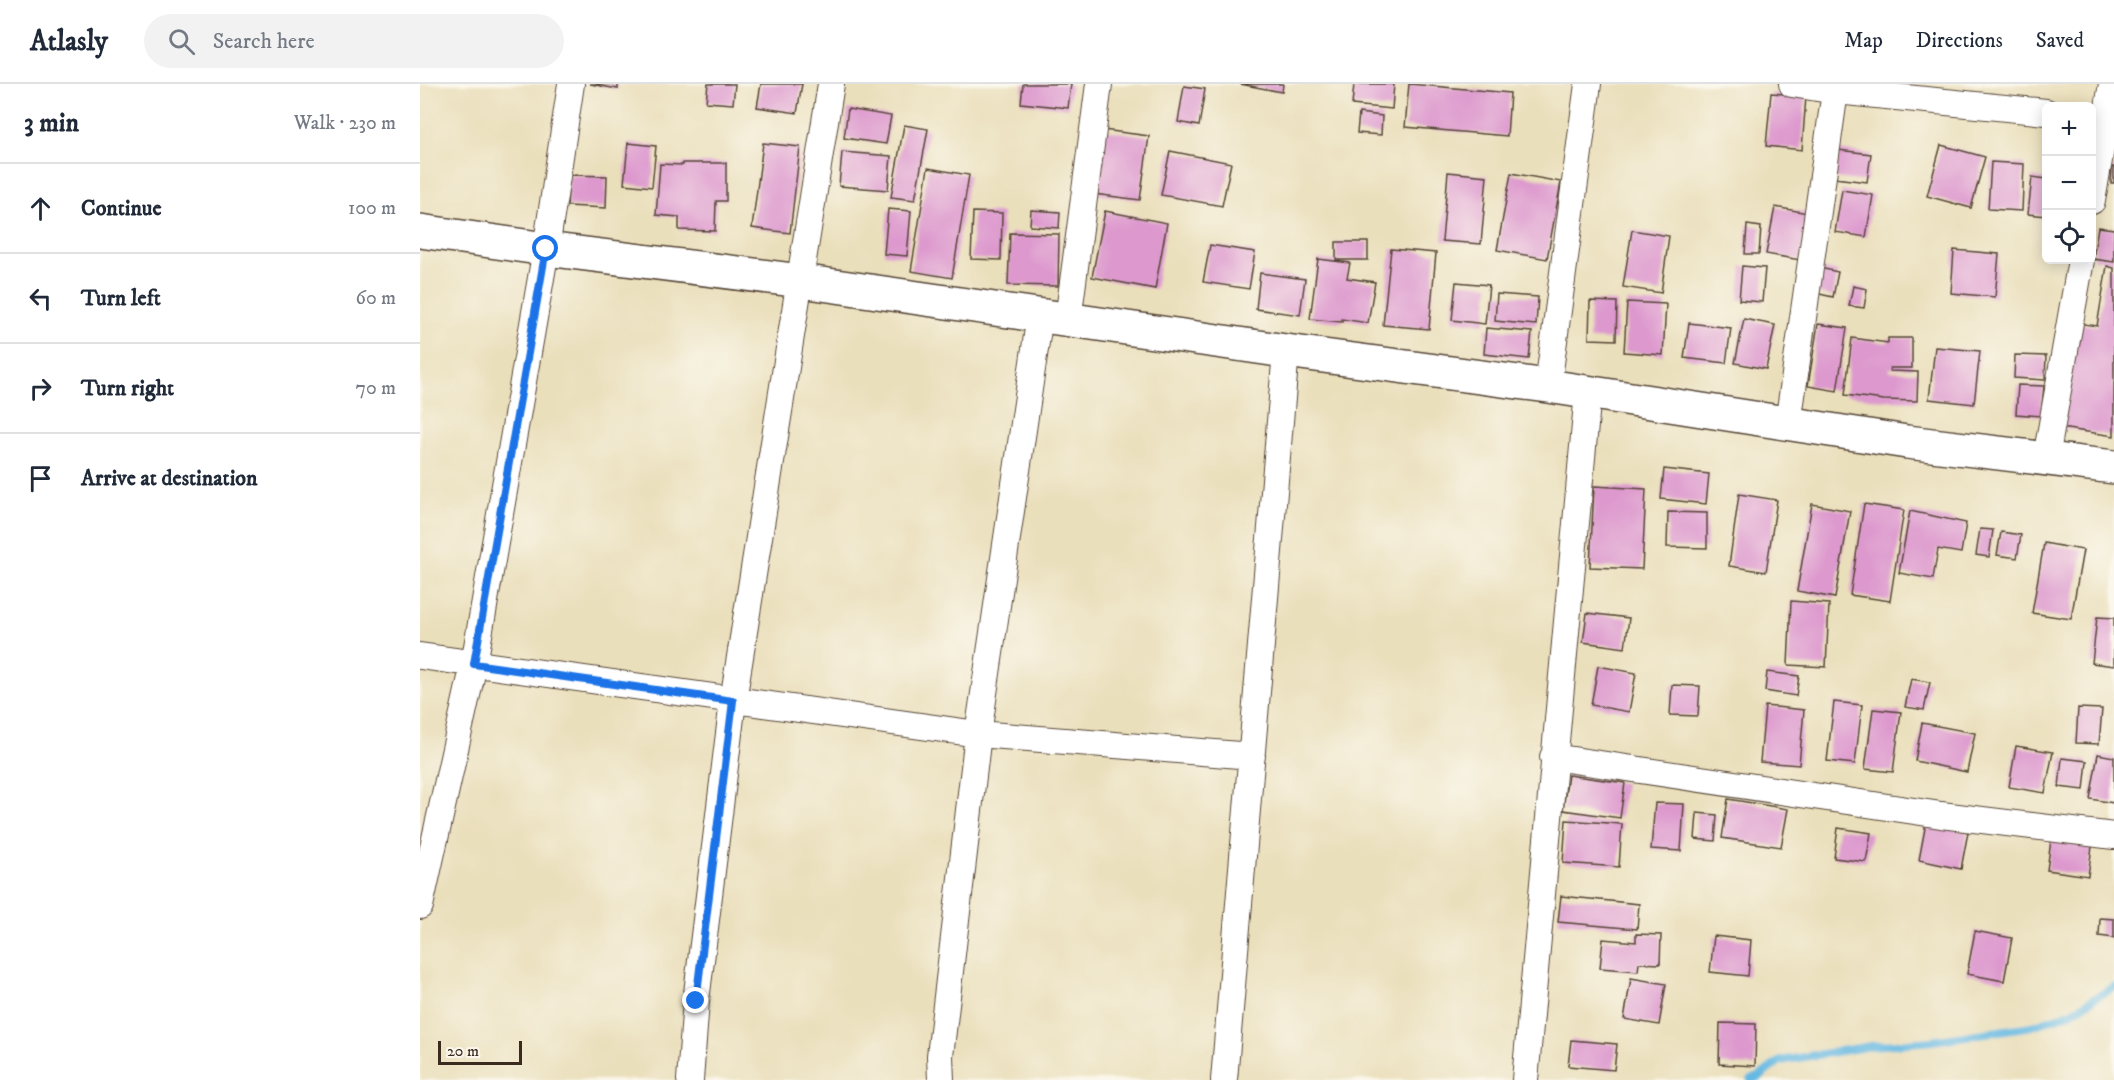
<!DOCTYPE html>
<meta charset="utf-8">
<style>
body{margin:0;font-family:"IM FELL DW Pica",serif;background:#f2f2f3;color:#1f2937}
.controls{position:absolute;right:18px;top:18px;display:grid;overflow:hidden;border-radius:9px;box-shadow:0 3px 15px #0003}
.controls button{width:54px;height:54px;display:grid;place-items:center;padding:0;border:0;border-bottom:2px solid #e0e1e3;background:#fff;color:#1f2937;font:30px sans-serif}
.scale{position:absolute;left:18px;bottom:15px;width:84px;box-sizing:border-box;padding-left:6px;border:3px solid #3b2a1e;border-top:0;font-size:16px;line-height:21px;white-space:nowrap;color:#3b2a1e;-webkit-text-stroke:4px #fbf7ec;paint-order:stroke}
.stop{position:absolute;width:18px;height:18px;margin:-14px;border:4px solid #1a73e8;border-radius:50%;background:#fff}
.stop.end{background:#1a73e8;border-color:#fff;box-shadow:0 2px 6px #0008}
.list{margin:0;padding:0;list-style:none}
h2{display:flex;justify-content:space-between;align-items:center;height:78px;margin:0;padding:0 24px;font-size:26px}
h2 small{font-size:20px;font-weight:400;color:#747a83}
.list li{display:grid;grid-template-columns:39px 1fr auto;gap:18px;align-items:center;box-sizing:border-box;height:90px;padding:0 24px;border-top:2px solid #e0e1e3}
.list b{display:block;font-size:22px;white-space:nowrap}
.list em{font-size:20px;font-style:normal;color:#747a83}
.icon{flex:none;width:33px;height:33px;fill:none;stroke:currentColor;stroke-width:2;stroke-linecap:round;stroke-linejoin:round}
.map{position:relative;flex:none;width:1694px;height:996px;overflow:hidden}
header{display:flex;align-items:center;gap:36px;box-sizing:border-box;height:84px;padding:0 30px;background:#fff;border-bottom:2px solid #e0e1e3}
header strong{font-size:28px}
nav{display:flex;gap:33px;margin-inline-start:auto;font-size:21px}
.search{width:420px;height:54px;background:#f2f2f3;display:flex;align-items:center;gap:15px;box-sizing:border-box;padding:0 21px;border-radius:33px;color:#747a83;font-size:22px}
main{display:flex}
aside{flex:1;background:#fff}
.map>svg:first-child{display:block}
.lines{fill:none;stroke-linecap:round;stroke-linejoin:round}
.stream{stroke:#66b9e2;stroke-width:8}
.building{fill:#dd99ce}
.minor-casing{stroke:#554536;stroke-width:28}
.trunk-casing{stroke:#554536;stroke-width:36}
.minor{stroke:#fff;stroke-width:26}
.trunk{stroke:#fff;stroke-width:33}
.route{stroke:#1a73e8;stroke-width:8}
</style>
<header>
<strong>Atlasly</strong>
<div class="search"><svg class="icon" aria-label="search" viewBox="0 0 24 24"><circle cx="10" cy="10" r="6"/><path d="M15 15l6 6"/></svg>Search here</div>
<nav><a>Map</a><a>Directions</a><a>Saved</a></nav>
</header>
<main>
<aside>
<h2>3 min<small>Walk · 230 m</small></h2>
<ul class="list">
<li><svg class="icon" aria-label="ahead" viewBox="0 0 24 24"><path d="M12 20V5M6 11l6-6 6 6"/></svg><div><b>Continue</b></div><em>100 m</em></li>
<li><svg class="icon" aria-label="left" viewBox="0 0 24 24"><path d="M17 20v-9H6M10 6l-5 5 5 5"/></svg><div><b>Turn left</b></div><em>60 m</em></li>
<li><svg class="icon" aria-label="right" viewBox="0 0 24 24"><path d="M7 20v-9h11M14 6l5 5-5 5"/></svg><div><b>Turn right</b></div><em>70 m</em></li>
<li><svg class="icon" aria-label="arrive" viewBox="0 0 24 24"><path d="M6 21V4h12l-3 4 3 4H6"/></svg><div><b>Arrive at destination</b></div></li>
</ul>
</aside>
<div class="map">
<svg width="1694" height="996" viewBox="0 0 1694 996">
<rect width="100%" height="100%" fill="#fbf7ec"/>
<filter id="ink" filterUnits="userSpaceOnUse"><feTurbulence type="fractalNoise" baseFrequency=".0167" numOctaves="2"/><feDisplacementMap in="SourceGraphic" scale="12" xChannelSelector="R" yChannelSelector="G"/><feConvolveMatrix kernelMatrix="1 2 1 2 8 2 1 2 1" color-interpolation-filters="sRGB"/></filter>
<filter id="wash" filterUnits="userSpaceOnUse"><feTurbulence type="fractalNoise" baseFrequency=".008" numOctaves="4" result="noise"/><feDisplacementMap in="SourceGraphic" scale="24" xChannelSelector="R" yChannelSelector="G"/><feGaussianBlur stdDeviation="1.35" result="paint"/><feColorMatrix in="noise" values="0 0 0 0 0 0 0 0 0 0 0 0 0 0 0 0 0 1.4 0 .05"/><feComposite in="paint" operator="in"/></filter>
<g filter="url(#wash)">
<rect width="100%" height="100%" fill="#eadfbb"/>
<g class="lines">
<path class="stream" d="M1331 996 1339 993 1360 977 1451 962 1512 957 1612 942 1650 929 1694 903"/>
</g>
<g id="blocks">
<path class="building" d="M170 0H198V5Z
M288 0H315L313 20 286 18Z
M341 0H382L377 29 337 23Z
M603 0H651L648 24 601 19Z
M820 0H863L862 8Z
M934 0H974L972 25 932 21Z
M989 0 1090 9 1087 52 985 43Z
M764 2 785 5 779 42 758 38Z
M1351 9 1386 12 1382 66 1346 62Z
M428 25 471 32 466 60 424 54Z
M939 29 962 32 961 51 937 49Z
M484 41 508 45 495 116 471 113Z
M683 46 729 52 720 116 674 110Z
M208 59 236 62 232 103 204 100Z
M343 59 380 63 370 149 332 144Z
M1521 61 1565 73 1551 124 1507 112Z
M1418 66 1451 70 1447 98 1415 94Z
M750 67 811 79 802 122 741 111Z
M422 68 471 72 468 106 419 102Z
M1571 78 1604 80 1602 127 1568 125Z
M263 79H306V117H296L295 147 259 146V133L236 131 240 80 263 81Z
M1692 83H1694V99H1691Z
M508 84 549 91 532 194 491 187Z
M1028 88 1067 92 1061 160 1022 157Z
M1091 89 1141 98 1127 175 1077 166Z
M149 91 187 92 186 124 147 122Z
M1612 93 1626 95V132L1608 130Z
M1422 106 1453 111 1446 153 1415 148Z
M1355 123 1388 129 1380 176 1346 170Z
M468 125 491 127 487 172 464 170Z
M611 126 640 128 639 144 610 142Z
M685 127 747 139 735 205 672 193Z
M553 128 582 129 581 176 551 175Z
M1327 141 1341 143 1339 170H1325Z
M1678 143 1694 145V178L1673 175Z
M1212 146 1249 152 1241 209 1203 203Z
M590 149 639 150 638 202 588 201Z
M916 158H948V176H916Z
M790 161 835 168 829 205 783 198Z
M971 165 1016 169 1009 245 963 241Z
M1534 166 1579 170 1575 213 1531 209Z
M898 175 930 179 927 194 955 198 948 239 922 235V238L890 235Z
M1322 182 1345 184 1342 218 1319 216Z
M1687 182 1694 184V352L1641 344 1657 239 1677 242Z
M1400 184 1418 188 1413 213 1395 209Z
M840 189 885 195 880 231 836 225Z
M1036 198 1069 201 1065 240 1032 236Z
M1433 202 1447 205 1444 224 1429 222Z
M1077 210 1118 213 1116 241 1075 237Z
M1170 217 1197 218 1196 256 1169 255Z
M1207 218 1246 220 1243 271 1204 268Z
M1324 235 1355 241 1346 285 1315 279Z
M1269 239 1311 244 1306 279 1264 274Z
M1398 240 1427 244 1417 307 1388 302Z
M1066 244 1112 248 1109 275 1064 270Z
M1432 254 1468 259V254H1492V284H1470V287L1498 288 1497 317 1464 316 1425 311Z
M1515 263 1560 267 1554 320 1509 315Z
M1595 271 1626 272 1625 296 1594 294Z
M1598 301 1624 302 1621 332 1596 330Z
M1244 385 1289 390 1286 420 1241 415Z
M1174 402 1226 405 1222 485 1170 483Z
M1319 410 1357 416 1346 488 1309 482Z
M1392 420 1430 427 1415 514 1377 507Z
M1444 420 1484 426 1470 517 1430 511Z
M1490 427 1546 439 1541 469 1518 465 1513 495 1479 489Z
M1248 428 1287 429V464L1247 463Z
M1560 445 1573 446 1569 473 1556 471Z
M1581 448 1601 451 1597 474 1577 471Z
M1624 459 1663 466 1651 535 1612 529Z
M1371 517 1409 520 1406 583 1368 581Z
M1167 529 1209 534 1205 564 1163 558Z
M1677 533 1694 534V582L1672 579Z
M1178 582 1216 589 1209 628 1171 621Z
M1347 588 1379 592 1376 612 1345 607Z
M1491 595 1510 598 1504 626 1485 623Z
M1252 601 1280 602 1278 632 1250 631Z
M1414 618 1442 621 1435 680 1407 677Z
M1345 622 1384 626 1379 681 1340 678Z
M1658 624 1682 625 1679 660 1656 659Z
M1453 625 1481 628 1473 688 1445 685Z
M1502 639 1555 649 1547 688 1495 677Z
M1596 662 1633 668 1625 709 1589 703Z
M1678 670 1694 673V719L1670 715Z
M1642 674 1667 677 1664 706 1639 703Z
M1148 691 1205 699 1200 734 1143 726Z
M1308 715 1368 725 1361 763 1302 754Z
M1235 719 1264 720 1261 767 1231 765Z
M1277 729 1297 731 1295 757 1275 755Z
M1146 736 1202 740 1199 783 1143 779Z
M1506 739 1548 748 1541 785 1499 776Z
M1418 744 1451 749 1446 778 1414 774Z
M1632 749 1673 755 1668 792 1627 786Z
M1141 812 1219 820 1217 845 1138 838Z
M1680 834 1694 835V854L1679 852Z
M1555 847 1592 854 1584 897 1547 890Z
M1216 850 1241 851 1240 880 1219 879 1218 887 1180 884 1183 855 1216 858Z
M1294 852 1331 856 1328 892 1290 888Z
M1211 894 1246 900 1239 941 1204 935Z
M1300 939 1336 940 1335 982 1299 980Z
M1151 956 1197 960 1194 986 1148 982Z"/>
</g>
</g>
<g filter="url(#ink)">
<use href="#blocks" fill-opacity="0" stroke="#554536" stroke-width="1.5"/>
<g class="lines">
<g class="minor-casing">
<path id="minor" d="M1372 0 1416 7 1626 28
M1672 117 1692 0
M648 236 679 0
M1128 302 1168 0
M1368 340 1416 0
M1626 374 1661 176
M0 572 558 650 832 672
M1133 673 1521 731 1694 752
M0 822 54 580 126 165 151 0
M270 996 276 917 313 617 411 0
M521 996 520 972 558 650 620 231
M804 996 866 267
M1105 996 1168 308"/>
</g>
<g class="trunk-casing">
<path id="trunk" d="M0 147 126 165 381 197 866 267 1128 302 1487 358 1694 383"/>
</g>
<use href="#minor" class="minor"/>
<use href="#trunk" class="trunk"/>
</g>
</g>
<g class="lines" filter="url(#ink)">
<path class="route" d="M126 165 54 580 313 617 276 917"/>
</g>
</svg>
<div class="controls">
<button>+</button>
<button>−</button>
<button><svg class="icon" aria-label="locate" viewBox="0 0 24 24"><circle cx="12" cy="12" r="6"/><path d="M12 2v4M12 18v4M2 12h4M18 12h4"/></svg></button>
</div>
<div class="scale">20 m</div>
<div class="stop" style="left:126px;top:165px"></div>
<div class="stop end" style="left:276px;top:917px"></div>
</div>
</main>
